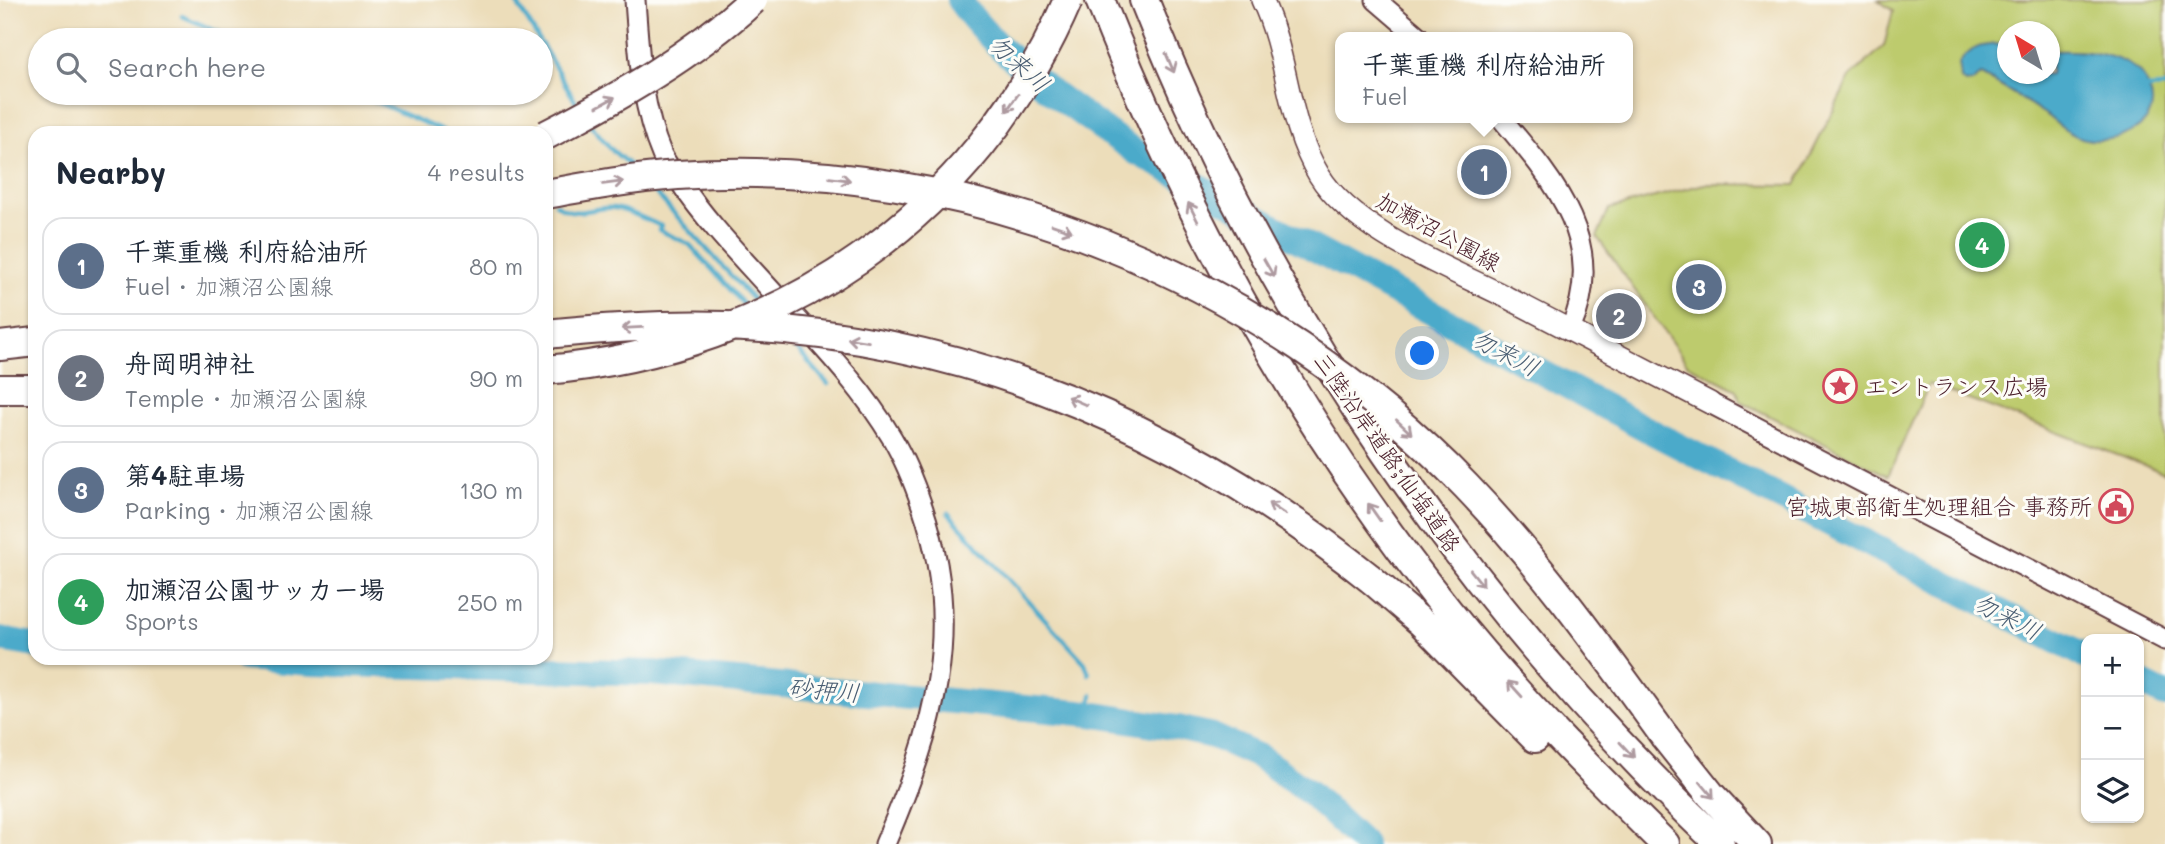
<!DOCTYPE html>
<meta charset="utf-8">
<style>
body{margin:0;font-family:Mali,"Klee One",sans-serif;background:#f2f2f3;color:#1f2937}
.controls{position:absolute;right:21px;bottom:21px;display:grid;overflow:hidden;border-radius:14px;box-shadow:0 2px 5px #0004}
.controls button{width:63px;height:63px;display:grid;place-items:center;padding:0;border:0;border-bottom:2px solid #e0e1e3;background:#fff;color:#1f2937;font:35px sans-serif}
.compass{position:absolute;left:1997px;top:21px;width:63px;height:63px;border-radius:50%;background:#fff;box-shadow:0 2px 5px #0004;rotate:322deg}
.you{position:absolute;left:1423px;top:354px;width:24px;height:24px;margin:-18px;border:5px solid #fff;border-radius:50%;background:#1a73e8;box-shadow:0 0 0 10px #1a73e833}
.badge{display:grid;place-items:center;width:46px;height:46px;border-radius:50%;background:#111827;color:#fff;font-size:23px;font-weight:700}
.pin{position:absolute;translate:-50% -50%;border:4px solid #fff;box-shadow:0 2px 7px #0006}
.popup{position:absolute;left:1335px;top:32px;width:298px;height:91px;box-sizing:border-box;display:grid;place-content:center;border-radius:14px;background:#fff;filter:drop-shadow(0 2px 5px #0005);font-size:23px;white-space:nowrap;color:#747a83}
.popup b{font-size:26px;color:#1f2937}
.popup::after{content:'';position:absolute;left:50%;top:100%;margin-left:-14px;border:14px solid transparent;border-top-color:#fff}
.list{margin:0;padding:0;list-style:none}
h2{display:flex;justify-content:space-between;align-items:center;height:91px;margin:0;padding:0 28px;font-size:30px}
h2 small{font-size:23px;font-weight:400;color:#747a83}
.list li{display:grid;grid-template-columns:46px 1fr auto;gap:21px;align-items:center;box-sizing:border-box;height:98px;margin:0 14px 14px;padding:0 14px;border:2px solid #e0e1e3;border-radius:21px}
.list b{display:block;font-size:26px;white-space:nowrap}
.list p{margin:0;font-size:23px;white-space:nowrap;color:#747a83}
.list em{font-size:23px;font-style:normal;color:#747a83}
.icon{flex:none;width:38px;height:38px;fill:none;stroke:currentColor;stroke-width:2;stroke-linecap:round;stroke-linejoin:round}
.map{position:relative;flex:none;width:2165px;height:844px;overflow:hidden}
.search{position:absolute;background:#fff;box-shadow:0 2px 5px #0004;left:28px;top:28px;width:525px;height:77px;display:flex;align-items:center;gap:18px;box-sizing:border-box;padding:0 24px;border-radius:38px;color:#747a83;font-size:26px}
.panel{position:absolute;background:#fff;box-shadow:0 2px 5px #0004;left:28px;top:126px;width:525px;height:539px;border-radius:21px}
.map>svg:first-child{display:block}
.green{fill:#bdcb6d;stroke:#84754c;stroke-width:2;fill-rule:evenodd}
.water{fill:#4baaca;stroke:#4a647a;stroke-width:2}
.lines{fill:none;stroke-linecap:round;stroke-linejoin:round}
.stream{stroke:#4baaca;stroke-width:4.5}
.river{stroke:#4baaca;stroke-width:26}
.tertiary-casing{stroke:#623c40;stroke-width:23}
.secondary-casing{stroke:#623c40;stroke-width:24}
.motorway-casing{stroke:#623c40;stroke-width:32}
.tertiary{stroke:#fff;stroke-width:19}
.secondary{stroke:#fff;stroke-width:21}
.motorway{stroke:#fff;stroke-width:28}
.motorway-bridge-casing{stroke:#623c40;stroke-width:32;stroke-linecap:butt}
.motorway-bridge{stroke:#fff;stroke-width:28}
.oneway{stroke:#ae9aa0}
.labels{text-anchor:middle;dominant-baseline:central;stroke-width:6;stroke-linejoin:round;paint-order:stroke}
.street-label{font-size:23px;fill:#4a1f2b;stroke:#fdfcf7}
.poi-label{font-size:23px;fill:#4a1f2b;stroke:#fdfcf7;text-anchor:start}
.water-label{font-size:24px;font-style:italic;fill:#4a5e73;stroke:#fdfcf7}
</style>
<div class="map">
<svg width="2165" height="844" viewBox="0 0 2165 844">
<rect width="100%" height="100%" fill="#fdfcf7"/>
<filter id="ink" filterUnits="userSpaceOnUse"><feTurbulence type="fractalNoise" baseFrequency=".0143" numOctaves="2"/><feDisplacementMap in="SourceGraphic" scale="14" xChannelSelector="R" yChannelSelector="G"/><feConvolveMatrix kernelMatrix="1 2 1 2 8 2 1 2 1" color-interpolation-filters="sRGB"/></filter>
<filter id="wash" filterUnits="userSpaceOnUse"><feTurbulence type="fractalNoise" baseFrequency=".00686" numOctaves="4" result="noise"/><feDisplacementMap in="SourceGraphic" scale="28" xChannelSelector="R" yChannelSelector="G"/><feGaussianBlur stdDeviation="1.57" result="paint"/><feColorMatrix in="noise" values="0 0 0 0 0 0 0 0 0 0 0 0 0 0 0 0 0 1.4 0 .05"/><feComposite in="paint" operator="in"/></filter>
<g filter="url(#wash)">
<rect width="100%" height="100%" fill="#ecddba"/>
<path class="green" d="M1878 0H2165V473L1929 384 1888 476 1740 401 1737 390 1688 365 1597 237 1609 209 1704 184 1796 185 1850 77 1884 46 1893 11ZM2008 32H2050V74H2008Z"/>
<path class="water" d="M2007 44 2008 74H2050L2051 51C2077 50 2110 51 2133 67 2141 72 2145 80 2149 88 2165 127 2115 145 2085 139 2068 135 2058 124 2045 114 2024 100 2003 87 1981 75L1972 82 1965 83 1961 79 1959 63C1975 43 1984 45 2007 44Z"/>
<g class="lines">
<path class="stream" d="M515 0 539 40
M182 16 237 40
M541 43 578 106
M2144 88 2165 87
M356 93 447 133
M588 122 612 150 633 168
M651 188 756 303
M555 204C579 220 590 206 614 208 626 209 649 221 661 226L659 230 689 244 747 308
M792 343 828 384
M948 513 1085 663 1089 674
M1090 714 1092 695"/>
<path class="river" d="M959 0C1005 64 1073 108 1136 152L1652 432 2086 656
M0 639 35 645
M245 658 312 663 653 673 1090 714 1178 728 1213 736 1260 757 1310 793 1364 844
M2139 682 2165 695"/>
</g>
</g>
<g filter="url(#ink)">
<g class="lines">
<g class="tertiary-casing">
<path id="tertiary" d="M635 0C639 53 641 106 662 155 667 165 674 173 680 182 708 224 745 261 779 299 819 343 862 387 892 438 905 460 914 483 922 506 965 630 934 729 885 844
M1376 0 1419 37
M1501 118C1555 182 1609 244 1570 330
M1710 403 2165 640"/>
</g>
<g class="secondary-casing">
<path id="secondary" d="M1262 0C1289 56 1286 121 1319 175 1354 232 1449 268 1508 298 1575 333 1642 368 1710 403"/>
</g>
<g class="motorway-casing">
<path id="motorway" d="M1100 0C1187 220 1301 427 1449 612 1515 695 1590 770 1665 844
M1144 0C1271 320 1470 607 1720 844
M0 346 35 342
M0 389H35
M1371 579 1422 623 1535 738
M1665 737 1711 795 1757 844"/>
</g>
<use href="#tertiary" class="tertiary"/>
<use href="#secondary" class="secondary"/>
<use href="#motorway" class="motorway"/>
<g class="motorway-bridge-casing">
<path id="motorway-bridge" d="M546 135C619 97 692 56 753 0
M546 194C590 186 634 178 678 175 969 155 1265 277 1466 486 1540 563 1602 650 1665 737
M546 334C606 328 666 324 726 326 970 335 1182 428 1371 579
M546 370C779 349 975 217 1068 0"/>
</g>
<use href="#motorway-bridge" class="motorway-bridge"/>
</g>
<defs><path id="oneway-shaft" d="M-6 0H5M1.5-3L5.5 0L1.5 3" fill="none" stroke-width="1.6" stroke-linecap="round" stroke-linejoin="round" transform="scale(1.75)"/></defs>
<g class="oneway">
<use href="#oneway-shaft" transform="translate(1170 63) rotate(67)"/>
<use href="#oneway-shaft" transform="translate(606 102) rotate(-29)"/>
<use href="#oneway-shaft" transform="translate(1012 103) rotate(125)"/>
<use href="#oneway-shaft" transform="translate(840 179) rotate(7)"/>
<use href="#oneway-shaft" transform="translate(613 183) rotate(-8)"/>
<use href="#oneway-shaft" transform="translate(1193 212) rotate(-117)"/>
<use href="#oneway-shaft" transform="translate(1062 228) rotate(19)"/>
<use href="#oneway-shaft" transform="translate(1269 268) rotate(60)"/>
<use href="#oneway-shaft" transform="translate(632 328) rotate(177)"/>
<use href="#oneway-shaft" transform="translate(858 340) rotate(-171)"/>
<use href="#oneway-shaft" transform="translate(1077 401) rotate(-156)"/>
<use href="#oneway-shaft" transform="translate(1404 427) rotate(43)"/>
<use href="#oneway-shaft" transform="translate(1277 509) rotate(-146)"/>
<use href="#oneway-shaft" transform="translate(1374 512) rotate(-125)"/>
<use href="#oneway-shaft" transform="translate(1477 578) rotate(51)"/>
<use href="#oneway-shaft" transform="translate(1515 689) rotate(-132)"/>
<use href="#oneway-shaft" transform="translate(1627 750) rotate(47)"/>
<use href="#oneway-shaft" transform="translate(1707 790) rotate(50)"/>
</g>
</g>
<defs>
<g id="sight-ring" transform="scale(1.75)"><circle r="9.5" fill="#fdfcf7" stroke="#d1495b" stroke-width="1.5"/><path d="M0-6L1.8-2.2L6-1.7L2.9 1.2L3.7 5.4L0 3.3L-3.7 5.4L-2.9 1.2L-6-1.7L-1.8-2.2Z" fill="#d1495b"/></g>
<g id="civic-ring" transform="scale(1.75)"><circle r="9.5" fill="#fdfcf7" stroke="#d1495b" stroke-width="1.5"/><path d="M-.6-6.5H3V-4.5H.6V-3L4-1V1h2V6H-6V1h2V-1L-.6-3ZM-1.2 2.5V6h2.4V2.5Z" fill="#d1495b"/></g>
</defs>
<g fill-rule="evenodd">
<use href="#sight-ring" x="1840" y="386"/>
<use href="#civic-ring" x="2116" y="506"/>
</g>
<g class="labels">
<g class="street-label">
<text transform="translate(1439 231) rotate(29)">加瀬沼公園線</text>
<text transform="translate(1388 452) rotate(55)">三陸沿岸道路;仙塩道路</text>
</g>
<g class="poi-label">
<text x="1864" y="386">エントランス広場</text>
<text x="2092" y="506" text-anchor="end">宮城東部衛生処理組合 事務所</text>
</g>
<g class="water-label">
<text transform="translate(1020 63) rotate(42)">勿来川</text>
<text transform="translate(1506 352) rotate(28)">勿来川</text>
<text transform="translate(2008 616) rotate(27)">勿来川</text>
<text transform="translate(824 689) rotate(5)">砂押川</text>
</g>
</g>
</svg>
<div class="controls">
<button>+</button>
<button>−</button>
<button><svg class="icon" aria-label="layers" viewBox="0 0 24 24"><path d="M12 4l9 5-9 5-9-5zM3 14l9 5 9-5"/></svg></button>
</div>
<svg class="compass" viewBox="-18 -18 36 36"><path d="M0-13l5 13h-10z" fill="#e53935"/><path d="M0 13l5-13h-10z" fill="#747a83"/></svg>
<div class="you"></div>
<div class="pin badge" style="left:1484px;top:172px;background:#5c6f8a">1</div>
<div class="popup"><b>千葉重機 利府給油所</b>Fuel</div>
<div class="pin badge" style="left:1619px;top:316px;background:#6b7280">2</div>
<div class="pin badge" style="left:1699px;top:287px;background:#5c6f8a">3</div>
<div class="pin badge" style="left:1982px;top:245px;background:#2e9e5b">4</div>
<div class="search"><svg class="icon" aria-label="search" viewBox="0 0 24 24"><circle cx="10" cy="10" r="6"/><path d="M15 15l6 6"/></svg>Search here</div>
<section class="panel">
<h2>Nearby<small>4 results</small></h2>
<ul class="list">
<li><span class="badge" style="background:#5c6f8a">1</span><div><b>千葉重機 利府給油所</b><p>Fuel · 加瀬沼公園線</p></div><em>80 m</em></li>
<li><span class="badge" style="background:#6b7280">2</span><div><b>舟岡明神社</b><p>Temple · 加瀬沼公園線</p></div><em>90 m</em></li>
<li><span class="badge" style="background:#5c6f8a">3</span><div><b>第4駐車場</b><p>Parking · 加瀬沼公園線</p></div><em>130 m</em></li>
<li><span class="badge" style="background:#2e9e5b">4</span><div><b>加瀬沼公園サッカー場</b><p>Sports</p></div><em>250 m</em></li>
</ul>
</section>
</div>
